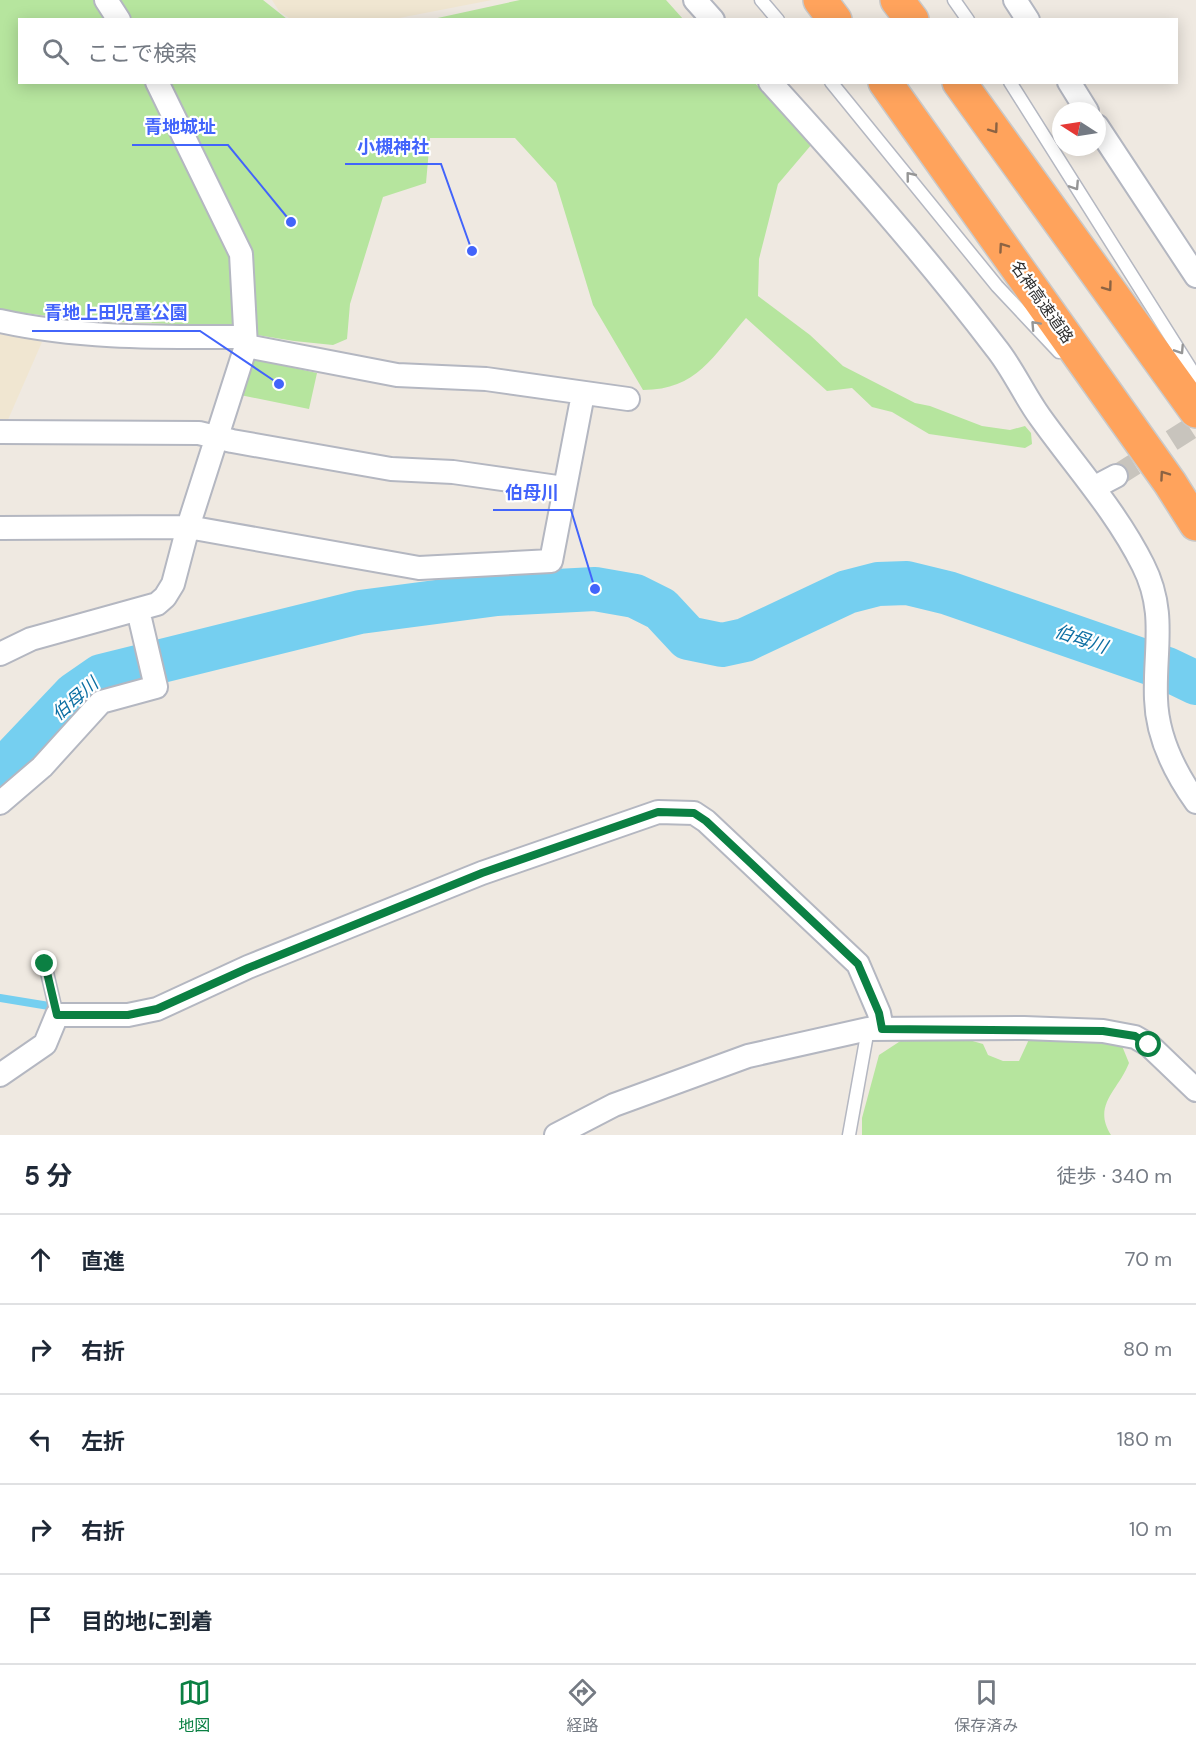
<!DOCTYPE html>
<html lang="ja">
<meta charset="utf-8">
<style>
body{margin:0;font-family:"DM Sans","Noto Sans JP",sans-serif;background:#f2f2f3;color:#1f2937}
.compass{position:absolute;left:1052px;top:102px;width:54px;height:54px;border-radius:50%;background:#fff;box-shadow:0 3px 15px #0003;rotate:282deg}
.stop{position:absolute;width:18px;height:18px;margin:-14px;border:4px solid #0b8043;border-radius:50%;background:#fff}
.stop.end{background:#0b8043;border-color:#fff;box-shadow:0 2px 6px #0008}
.list{margin:0;padding:0;list-style:none}
h2{display:flex;justify-content:space-between;align-items:center;height:78px;margin:0;padding:0 24px;font-size:26px}
h2 small{font-size:20px;font-weight:400;color:#747a83}
.list li{display:grid;grid-template-columns:39px 1fr auto;gap:18px;align-items:center;box-sizing:border-box;height:90px;padding:0 24px;border-top:2px solid #e0e1e3}
.list b{display:block;font-size:22px;white-space:nowrap}
.list em{font-size:20px;font-style:normal;color:#747a83}
.icon{flex:none;width:33px;height:33px;fill:none;stroke:currentColor;stroke-width:2;stroke-linecap:round;stroke-linejoin:round}
.map{position:relative;flex:none;width:1196px;height:1135px;overflow:hidden}
.search{position:absolute;background:#fff;box-shadow:0 3px 15px #0003;left:18px;right:18px;top:18px;height:66px;display:flex;align-items:center;gap:15px;box-sizing:border-box;padding:0 21px;border-radius:0px;color:#747a83;font-size:22px}
.sheet{height:528px;background:#fff}
nav{display:flex;justify-content:space-around;align-items:center;box-sizing:border-box;height:84px;border-top:2px solid #e0e1e3;background:#fff;font-size:16px;color:#747a83}
nav a{display:grid;justify-items:center;gap:3px}
nav .on{color:#0b8043}
.map>svg:first-child{display:block}
.education{fill:#f0e6d1}
.green{fill:#b6e59e}
.lines{fill:none;stroke-linecap:round;stroke-linejoin:round}
.stream{stroke:#75cff0;stroke-width:8}
.river{stroke:#75cff0;stroke-width:44}
.minor-tunnel{stroke:#c8c4bd;stroke-width:22;stroke-dasharray:22 11;stroke-linecap:butt}
.service-casing{stroke:#b4b7c1;stroke-width:15}
.minor-casing{stroke:#b4b7c1;stroke-width:26}
.motorway-casing{stroke:#c9c9c9;stroke-width:36}
.service{stroke:#fff;stroke-width:12}
.minor{stroke:#fff;stroke-width:22}
.motorway{stroke:#ffa35c;stroke-width:33}
.oneway{stroke:#8c6343}
.oneway2{stroke:#969696}
.route{stroke:#0b8043;stroke-width:8}
.labels{text-anchor:middle;dominant-baseline:central;stroke-width:4.5;stroke-linejoin:round;paint-order:stroke}
.street-label{font-size:16px;fill:#2e2e2e;stroke:#fff}
.water-label{font-size:18px;font-style:italic;fill:#0d6fa3;stroke:#fff}
.leader{fill:none;stroke:#4264fb;stroke-width:2}
.callout-dot{fill:#4264fb;stroke:#fff;stroke-width:2}
.callout-label{font-size:18px;text-anchor:middle;font-weight:bold;fill:#4264fb;stroke:#fff;stroke-width:4.5;stroke-linejoin:round;paint-order:stroke}
</style>
<div class="map">
<svg width="1196" height="1135" viewBox="0 0 1196 1135">
<rect width="100%" height="100%" fill="#efe9e1"/>
<path class="education" d="M272 0H492L394 19 292 20 279 11Z
M0 326 42 342 7 422 0 420Z"/>
<path class="green" d="M0 0H263L287 19 20 20V82L755 83 812 144 778 184 759 259 758 296 810 335 843 366 915 403 930 406 982 426 1010 430 1025 426 1031 433 1032 444 1025 448 929 434 892 412 872 407 852 388 827 391 746 318C713 356 697 390 643 390L593 305 556 183 515 138H430L426 183 383 197 350 304 347 339 333 345 294 341 194 325 80 320 0 310Z
M520 0H666L683 19H433Z
M258 360 317 373 309 409 240 395 249 363Z
M1031 1035 1120 1041 1129 1063C1118 1091 1092 1105 1111 1135H862V1118L879 1055 902 1040H969L983 1044 988 1055 1003 1061H1019Z"/>
<g class="lines">
<path class="stream" d="M0 998 49 1006"/>
<path class="river" d="M0 773 75 694 101 676 360 612 497 594 595 589 635 596 661 609 688 638 722 645 745 640 847 592 878 584 907 583 948 593 1167 669 1196 683"/>
<path class="minor-tunnel" d="M1116 476 1196 425"/>
<g class="service-casing">
<path id="service" d="M761 0 778 20
M954 0 968 20
M831 82 997 286 1059 352
M1010 82 1196 377
M45 964 57 1015
M849 1135 868 1029"/>
</g>
<g class="minor-casing">
<path id="minor" d="M106 0 119 20
M695 0 713 20
M1015 0 1028 20
M770 82C849 169 925 255 996 348 1013 369 1024 395 1040 417 1075 466 1116 511 1143 565 1167 612 1154 650 1156 699 1157 737 1174 771 1196 802
M1069 82 1087 111
M1097 126 1196 276
M0 321C81 339 163 337 245 337
M246 346 397 375 486 379 628 399
M0 432 199 433 232 441 391 469 453 472 564 488
M1095 487 1116 476
M0 528 188 527 419 568 551 561 583 394
M0 654 31 639 157 604 165 597 173 584 188 527 246 346 241 254 157 82
M0 803 42 767 101 702 156 687 138 610
M0 1075 45 1044 57 1015H128L157 1009 248 967 482 873 658 812 694 813 706 821 858 964 879 1013 882 1029
M556 1135 614 1105 748 1056 868 1029 1024 1028 1103 1031 1135 1037 1149 1045 1196 1090"/>
</g>
<g class="motorway-casing">
<path id="motorway" d="M820 0 835 20
M897 0 912 20
M885 82 1170 483 1196 524
M959 82 1196 411"/>
</g>
<use href="#service" class="service"/>
<use href="#minor" class="minor"/>
<use href="#motorway" class="motorway"/>
</g>
<defs><path id="oneway-chevron" d="M-2-3.5L2.5 0L-2 3.5" fill="none" stroke-width="1.6" stroke-linecap="round" stroke-linejoin="round" transform="scale(1.5)"/></defs>
<g class="oneway">
<use href="#oneway-chevron" transform="translate(994 129) rotate(54)"/>
<use href="#oneway-chevron" transform="translate(1003 247) rotate(-125)"/>
<use href="#oneway-chevron" transform="translate(1108 287) rotate(54)"/>
<use href="#oneway-chevron" transform="translate(1164 475) rotate(-125)"/>
</g>
<g class="oneway2">
<use href="#oneway-chevron" transform="translate(910 176) rotate(-129)"/>
<use href="#oneway-chevron" transform="translate(1075 186) rotate(57)"/>
<use href="#oneway-chevron" transform="translate(1035 325) rotate(-133)"/>
<use href="#oneway-chevron" transform="translate(1180 350) rotate(57)"/>
</g>
<g class="lines">
<path class="route" d="M45 964 57 1015H128L157 1009 248 968 482 873 658 812 694 813 706 821 858 964 879 1013 882 1029 1103 1031 1135 1036 1149 1045"/>
</g>
<g class="labels">
<g class="street-label">
<text transform="translate(1042 302) rotate(55)">名神高速道路</text>
</g>
<g class="water-label">
<text transform="translate(1081 639) rotate(19)">伯母川</text>
<text transform="translate(75 699) rotate(-41)">伯母川</text>
</g>
</g>
<path class="leader" d="M291 222L228 145H132M472 251L441 164H345M279 384L200 331H32M595 589L571 510H493"/>
<g class="callout-dot">
<circle cx="291" cy="222" r="6"/>
<circle cx="472" cy="251" r="6"/>
<circle cx="279" cy="384" r="6"/>
<circle cx="595" cy="589" r="6"/>
</g>
<g class="callout-label">
<text x="180" y="133">青地城址</text>
<text x="393" y="153">小槻神社</text>
<text x="116" y="319">青地上田児童公園</text>
<text x="532" y="499">伯母川</text>
</g>
</svg>
<svg class="compass" viewBox="-18 -18 36 36"><path d="M0-13l5 13h-10z" fill="#e53935"/><path d="M0 13l5-13h-10z" fill="#747a83"/></svg>
<div class="stop" style="left:1149px;top:1045px"></div>
<div class="stop end" style="left:45px;top:964px"></div>
<div class="search"><svg class="icon" aria-label="search" viewBox="0 0 24 24"><circle cx="10" cy="10" r="6"/><path d="M15 15l6 6"/></svg>ここで検索</div>
</div>
<section class="sheet">
<h2>5 分<small>徒歩 · 340 m</small></h2>
<ul class="list">
<li><svg class="icon" aria-label="ahead" viewBox="0 0 24 24"><path d="M12 20V5M6 11l6-6 6 6"/></svg><div><b>直進</b></div><em>70 m</em></li>
<li><svg class="icon" aria-label="right" viewBox="0 0 24 24"><path d="M7 20v-9h11M14 6l5 5-5 5"/></svg><div><b>右折</b></div><em>80 m</em></li>
<li><svg class="icon" aria-label="left" viewBox="0 0 24 24"><path d="M17 20v-9H6M10 6l-5 5 5 5"/></svg><div><b>左折</b></div><em>180 m</em></li>
<li><svg class="icon" aria-label="right" viewBox="0 0 24 24"><path d="M7 20v-9h11M14 6l5 5-5 5"/></svg><div><b>右折</b></div><em>10 m</em></li>
<li><svg class="icon" aria-label="arrive" viewBox="0 0 24 24"><path d="M6 21V4h12l-3 4 3 4H6"/></svg><div><b>目的地に到着</b></div></li>
</ul>
</section>
<nav>
<a class="on"><svg class="icon" aria-label="map" viewBox="0 0 24 24"><path d="M3 6l6-2 6 2 6-2v14l-6 2-6-2-6 2zM9 4v14M15 6v14"/></svg>地図</a>
<a><svg class="icon" aria-label="directions" viewBox="0 0 24 24"><path d="M12 3l9 9-9 9-9-9zM9 14v-3h6M13 9l2 2-2 2"/></svg>経路</a>
<a><svg class="icon" aria-label="saved" viewBox="0 0 24 24"><path d="M7 4h10v16l-5-4-5 4z"/></svg>保存済み</a>
</nav>
